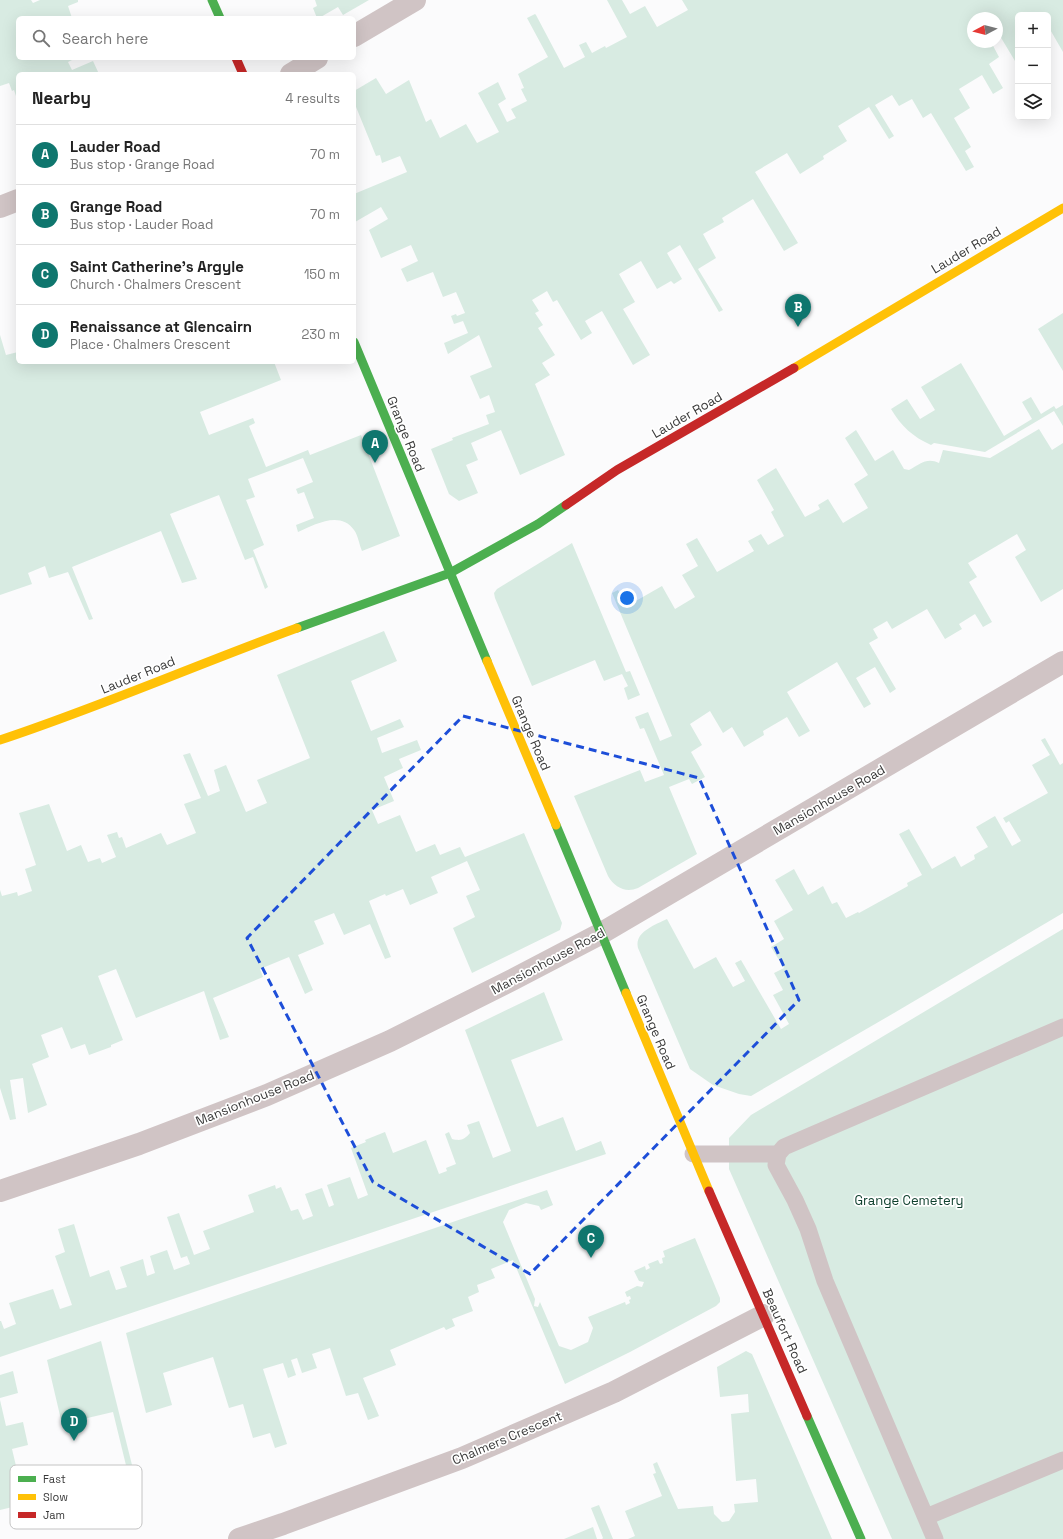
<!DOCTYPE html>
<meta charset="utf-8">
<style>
body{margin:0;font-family:"Space Grotesk",sans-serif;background:#f6f6f6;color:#222}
.controls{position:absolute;right:12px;top:12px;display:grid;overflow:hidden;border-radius:6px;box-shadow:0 4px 16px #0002}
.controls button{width:36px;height:36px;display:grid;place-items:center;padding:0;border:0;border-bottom:1px solid #e0e0e0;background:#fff;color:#222;font:20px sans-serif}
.compass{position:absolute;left:967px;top:12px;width:36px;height:36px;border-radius:50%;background:#fff;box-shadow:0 4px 16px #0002;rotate:263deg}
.you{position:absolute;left:627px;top:598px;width:14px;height:14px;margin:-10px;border:3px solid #fff;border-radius:50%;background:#1a73e8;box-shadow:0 0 0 6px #1a73e833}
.badge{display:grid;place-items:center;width:26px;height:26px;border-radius:50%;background:#0f766e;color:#fff;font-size:13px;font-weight:700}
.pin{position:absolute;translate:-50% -33px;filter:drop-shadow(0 1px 2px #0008)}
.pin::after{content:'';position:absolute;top:21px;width:14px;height:12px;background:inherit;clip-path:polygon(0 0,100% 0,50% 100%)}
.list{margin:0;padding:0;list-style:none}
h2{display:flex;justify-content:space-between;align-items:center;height:52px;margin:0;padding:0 16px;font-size:17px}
h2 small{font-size:13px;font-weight:400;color:#767676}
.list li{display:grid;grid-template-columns:26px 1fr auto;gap:12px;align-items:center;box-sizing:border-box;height:60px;padding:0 16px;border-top:1px solid #e0e0e0}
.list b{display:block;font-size:15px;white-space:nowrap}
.list p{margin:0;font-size:13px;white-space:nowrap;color:#767676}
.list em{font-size:13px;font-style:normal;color:#767676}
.icon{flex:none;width:22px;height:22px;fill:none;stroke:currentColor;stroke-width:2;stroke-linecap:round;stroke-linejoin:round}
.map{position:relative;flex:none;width:1063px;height:1539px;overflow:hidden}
.search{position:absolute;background:#fff;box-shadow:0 4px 16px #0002;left:16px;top:16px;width:340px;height:44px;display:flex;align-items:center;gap:10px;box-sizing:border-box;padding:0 14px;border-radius:6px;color:#767676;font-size:15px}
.panel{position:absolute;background:#fff;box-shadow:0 4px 16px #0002;left:16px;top:72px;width:340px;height:292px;border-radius:6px}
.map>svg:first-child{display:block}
.green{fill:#d8ebe2}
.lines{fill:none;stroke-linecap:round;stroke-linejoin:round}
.lane{stroke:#d0c4c5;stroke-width:17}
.street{stroke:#d0c4c5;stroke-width:22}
.fast{stroke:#4caf50;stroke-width:9}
.slow{stroke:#ffc107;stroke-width:9}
.jam{stroke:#c62828;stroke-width:9}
.marked{fill:none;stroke:#1d4ed8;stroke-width:3;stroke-dasharray:8 5;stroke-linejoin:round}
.labels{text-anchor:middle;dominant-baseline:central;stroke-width:3.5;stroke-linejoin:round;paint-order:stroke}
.street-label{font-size:13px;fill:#3a3a3a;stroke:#fff}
.park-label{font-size:13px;fill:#0f402e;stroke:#fff}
.key{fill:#fff;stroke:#c4c4c4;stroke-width:1}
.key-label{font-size:11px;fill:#3a3a3a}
</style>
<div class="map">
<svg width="1063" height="1539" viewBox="0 0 1063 1539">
<rect width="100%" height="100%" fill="#fbfbfc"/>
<path class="green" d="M0 0H31L33 3 40 0H78V2L68 6 72 18H18V58H76L68 62 72 70 93 61 99 74H18V102L14 90 12 91 9 83 0 86Z
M315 0H369L343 15 338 7 319 18H317L313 8 317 6Z
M607 0H622L630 14 645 6 657 27 688 10 682 0H1063V52L1048 26V15H1018V66L997 31V18H973V42H991L999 57 989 64 1003 88 993 94 982 75 959 89 970 108 954 118 971 147 965 151 974 167 966 171 931 113 923 118 912 99 899 106 892 95 875 105 894 136 889 139 869 107 838 126 847 141 823 156 824 159 800 174 787 153 755 172 798 243 784 251 753 199 722 218 724 222 703 234 716 258 698 269 723 310 719 312 680 245 667 253 682 279 674 284 671 281 657 289 641 261 619 274 635 302 623 309 650 355 633 365 602 311 585 321 592 333 581 340 557 300 553 302 547 291 532 300 539 311 535 313 543 325 538 328 555 355 542 363 550 375 535 384 565 455 520 475 501 430 471 443 478 460 466 465 478 493 459 501 449 494 431 449 453 440 452 438 489 424 486 415 495 412 489 395 480 399 470 376 492 367 479 335 448 354 444 343 468 333 463 321 454 324 451 316 456 314 457 316 465 313 456 292 443 297 433 272 407 282 401 269 418 261 411 245 381 258 369 230 388 219 381 207 355 222 354 194 407 172 400 156 382 163 380 155 376 156 354 102V91L376 78 386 94 409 80 426 122 431 119 440 138 466 124 477 143 499 132 478 93 498 82 506 99 498 104 507 122 516 118 511 109 527 101 521 89 524 88 518 74 548 57 527 18 535 14 536 15 564 68 585 57 579 45 586 42 592 53 605 46 606 48 627 37Z
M1063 313V371L1038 329Z
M0 335 6 355 18 352V362H274L281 380 200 412 209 435 253 418 255 423 249 426 266 467 308 450 310 455 361 435 400 536 362 551C359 544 358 535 354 530 340 510 314 525 298 532L296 525 314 518 304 492 298 494 296 489 313 482 303 458 248 479 255 497 246 500 264 545 253 550 268 587 265 589 253 557 245 560 219 495 170 514 197 579 182 583 161 531 72 567 93 619 89 620 68 572 49 578 45 566 28 573 32 584 0 595Z
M961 363 1004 436 1032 419 1022 402 1031 397 1041 414 1054 406 1056 409 1063 405V426L1054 411 985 452 934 443 931 445C913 437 901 426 891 409L907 399 920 419 935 410 921 387Z
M1039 429 1052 450 1063 443V589L1041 602 1015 557 1026 550 1017 534 968 563 977 577 969 582 992 622 983 627 975 614 959 624 962 629 945 639 927 609 892 629 887 621 873 629 878 638 869 643 896 689 890 693 875 667 856 678 871 704 864 708 837 662 787 692 810 731 799 737 787 717 763 731 764 735 744 747 732 727 723 733 710 711 690 724 702 745 691 752 705 777 692 784 689 779 669 787 697 854 638 888C626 893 615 888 608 876L574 796 640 770 645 782 664 775 644 728 640 729 635 717 648 712 660 741 672 736 612 593 618 590 627 606 662 586 675 609 695 597 682 575 698 566 686 544 697 538 717 572 754 551 748 541 761 534 768 545 784 536 771 512 774 510 757 480 776 468 805 517 820 509 818 505 828 499 843 523 868 508 854 484 868 475 845 438 856 430 875 461 893 450 904 469 909 470C920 464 927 457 939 463L943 450 990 458Z
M572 543 626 672 630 671 640 695 628 700 624 688 628 686 622 674 604 681 595 660 532 686 495 598 494 593 497 589Z
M384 631 397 661 351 681 371 731 400 719 404 727 377 738 382 753 417 740 421 750 399 759 403 768 384 777 394 801 372 810 378 824 400 815 416 852 435 844 440 855 460 847 465 857 524 833 562 923 560 930 472 973 453 928 475 917 466 896 480 890 467 861 431 877 438 893 410 905 403 889 386 896 385 894 369 901 391 957 385 959 370 924 344 935 334 913 314 921 324 944 298 955 313 990 305 994 289 957 260 969 263 977 213 998 229 1037 220 1040 204 991 136 1018 116 969 98 976 123 1040 111 1045V1047L89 1055 85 1044 71 1049 62 1027 41 1035 49 1057 32 1064 47 1105 28 1113 23 1078 10 1080 16 1119 10 1120 0 1088V890L2 896 17 892 18 896 32 891 25 869 36 865 19 813 49 804 67 851 81 845 88 862 100 858 102 863 116 857 107 835 117 832 119 838 122 837 126 848 161 833 167 845 196 833 184 804 201 798 183 755 190 753 208 796 220 791 214 770 226 765 246 812 267 803 257 780 310 758 277 675Z
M1045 738 1060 765 1063 763V913L894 1013 751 1096 739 1094 713 1085 690 1069 638 948C634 932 655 925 667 919L694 969 716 957 733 987 745 981 735 963 741 960 781 1029 789 1024 773 995 783 990 774 973 784 968 771 947 784 939 774 921 793 910 775 880 794 869 808 895 823 886 832 904 837 902 846 918 858 912 859 913 908 886 907 883 922 875 899 834 909 829 932 869 955 856 961 867 975 859 974 855 988 847 976 827 995 816 1012 846 1021 841 1009 821 1006 823 1003 818 1048 793 1032 765 1050 755 1041 740Z
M1063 929V1539H892L729 1169V1138L751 1115Z
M544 992 563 1040 511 1060 537 1127 563 1117 576 1151 601 1141 606 1154 0 1357V1321H1L4 1329 16 1324 9 1303 53 1289 60 1309 72 1305 55 1256 65 1252 58 1229 74 1224 90 1277 109 1270 116 1290 127 1287 120 1267 143 1259 147 1276 155 1273 150 1256 167 1250 174 1270 190 1264 187 1256 181 1258 167 1217 179 1213 194 1255 210 1249 203 1231 254 1212 248 1195 275 1185 276 1189 281 1187 291 1211 298 1209 303 1220 313 1216 305 1194 322 1188 329 1207 334 1205 327 1185 350 1177 358 1199 368 1195 351 1148 366 1142 365 1140 385 1132 393 1153 426 1140 439 1174 447 1171 446 1168 456 1164 445 1134 449 1132 452 1139C461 1141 464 1140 470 1133L467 1125 479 1121 493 1158 511 1151 465 1030Z
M547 1190 553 1205 541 1210 539 1206 526 1203 509 1210 503 1222 535 1299 534 1306 538 1307 540 1302 559 1346 571 1350 588 1342 593 1328 588 1317 625 1302 626 1305 630 1303 629 1300 631 1299 630 1296 627 1297 625 1292 637 1286 642 1287 644 1282 639 1281 634 1271 645 1266 646 1270 650 1268 648 1264 658 1260 660 1264 663 1263 662 1258 665 1257 663 1251 695 1238 720 1298V1302L716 1306 630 1352 565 1384 513 1260 491 1269 495 1278 477 1285 479 1292 468 1297 473 1311 452 1319 455 1326 446 1330 444 1327 390 1350 396 1365 363 1378 379 1416 368 1420 358 1393 346 1396 330 1348 312 1354 317 1368 302 1373 297 1358 291 1360 296 1375 288 1378 283 1363 263 1369 287 1444 275 1448 270 1433 253 1438 243 1404 229 1408 213 1357 163 1373 172 1405 146 1413 126 1333Z
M101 1341 139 1493 133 1494 113 1412 62 1424 47 1360Z
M746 1351 752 1354 832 1539H628L635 1536 625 1511 662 1496 653 1474 656 1473 653 1464 657 1462 678 1509 713 1506 714 1514 722 1522 729 1521 735 1512 734 1504 758 1502 756 1479 736 1481 731 1414 749 1412 748 1394 720 1397 717 1367Z
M13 1371 18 1393 0 1398V1375Z
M0 1400 6 1426 23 1422 28 1445 12 1449 25 1504 0 1510Z
M599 1505 613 1539H602L603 1538 591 1508Z
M593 1527 597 1539H564Z"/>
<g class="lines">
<path class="lane" d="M693 1154H778L776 1165 795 1200 808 1229 825 1281 935 1539
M778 1154 784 1147 1063 1027
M926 1517 1063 1460"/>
<path class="street" d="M354 36 415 0
M291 74 317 58
M0 207 18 200
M0 1191 139 1144 267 1095 390 1041 512 980 600 934 1063 662
M239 1539 283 1524 462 1458 614 1392 764 1315"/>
<path class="fast" d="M212 0 220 18
M354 342 487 661
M297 628 450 573 538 524 566 505
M556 825 626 993
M807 1416 861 1539"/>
<path class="slow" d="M794 368 1063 208
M487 661 556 825
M0 740C100 707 198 664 297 628
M626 993 709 1191"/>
<path class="jam" d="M236 58 243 74
M566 505 617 470 794 368
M709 1191 807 1416"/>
</g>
<path class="marked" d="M463 716 699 778 799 1000 530 1274 373 1182 247 938Z"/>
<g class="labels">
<g class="street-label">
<text transform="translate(966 250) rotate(-31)">Lauder Road</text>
<text transform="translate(687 415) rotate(-30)">Lauder Road</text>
<text transform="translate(406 434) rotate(68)">Grange Road</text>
<text transform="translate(138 675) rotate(-22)">Lauder Road</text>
<text transform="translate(531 733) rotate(67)">Grange Road</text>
<text transform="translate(829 800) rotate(-30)">Mansionhouse Road</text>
<text transform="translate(548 961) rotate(-28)">Mansionhouse Road</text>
<text transform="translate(656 1032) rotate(67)">Grange Road</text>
<text transform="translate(255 1098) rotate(-22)">Mansionhouse Road</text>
<text transform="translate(785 1331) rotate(66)">Beaufort Road</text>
<text transform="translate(507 1438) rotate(-23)">Chalmers Crescent</text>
</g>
<g class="park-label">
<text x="909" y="1200">Grange Cemetery</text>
</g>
</g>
<rect x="10" y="1465" width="132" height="64" rx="6" class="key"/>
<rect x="18" y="1476" width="18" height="6" fill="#4caf50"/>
<rect x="18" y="1494" width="18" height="6" fill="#ffc107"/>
<rect x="18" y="1512" width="18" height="6" fill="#c62828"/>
<g class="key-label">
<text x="43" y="1483">Fast</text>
<text x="43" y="1501">Slow</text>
<text x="43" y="1519">Jam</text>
</g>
</svg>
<div class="controls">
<button>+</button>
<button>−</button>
<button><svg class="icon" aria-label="layers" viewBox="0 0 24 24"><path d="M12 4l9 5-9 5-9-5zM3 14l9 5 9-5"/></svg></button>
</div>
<svg class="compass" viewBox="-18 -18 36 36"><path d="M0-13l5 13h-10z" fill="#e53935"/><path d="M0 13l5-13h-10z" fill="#767676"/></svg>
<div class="you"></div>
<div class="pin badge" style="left:375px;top:463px">A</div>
<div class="pin badge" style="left:798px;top:327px">B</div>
<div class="pin badge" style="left:591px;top:1258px">C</div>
<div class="pin badge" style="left:74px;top:1441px">D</div>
<div class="search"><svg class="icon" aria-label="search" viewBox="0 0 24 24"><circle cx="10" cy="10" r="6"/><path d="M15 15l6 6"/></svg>Search here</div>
<section class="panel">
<h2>Nearby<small>4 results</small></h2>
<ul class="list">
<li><span class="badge">A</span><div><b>Lauder Road</b><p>Bus stop · Grange Road</p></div><em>70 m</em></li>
<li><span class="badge">B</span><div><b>Grange Road</b><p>Bus stop · Lauder Road</p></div><em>70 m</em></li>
<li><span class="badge">C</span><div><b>Saint Catherine's Argyle</b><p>Church · Chalmers Crescent</p></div><em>150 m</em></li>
<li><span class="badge">D</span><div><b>Renaissance at Glencairn</b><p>Place · Chalmers Crescent</p></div><em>230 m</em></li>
</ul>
</section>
</div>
